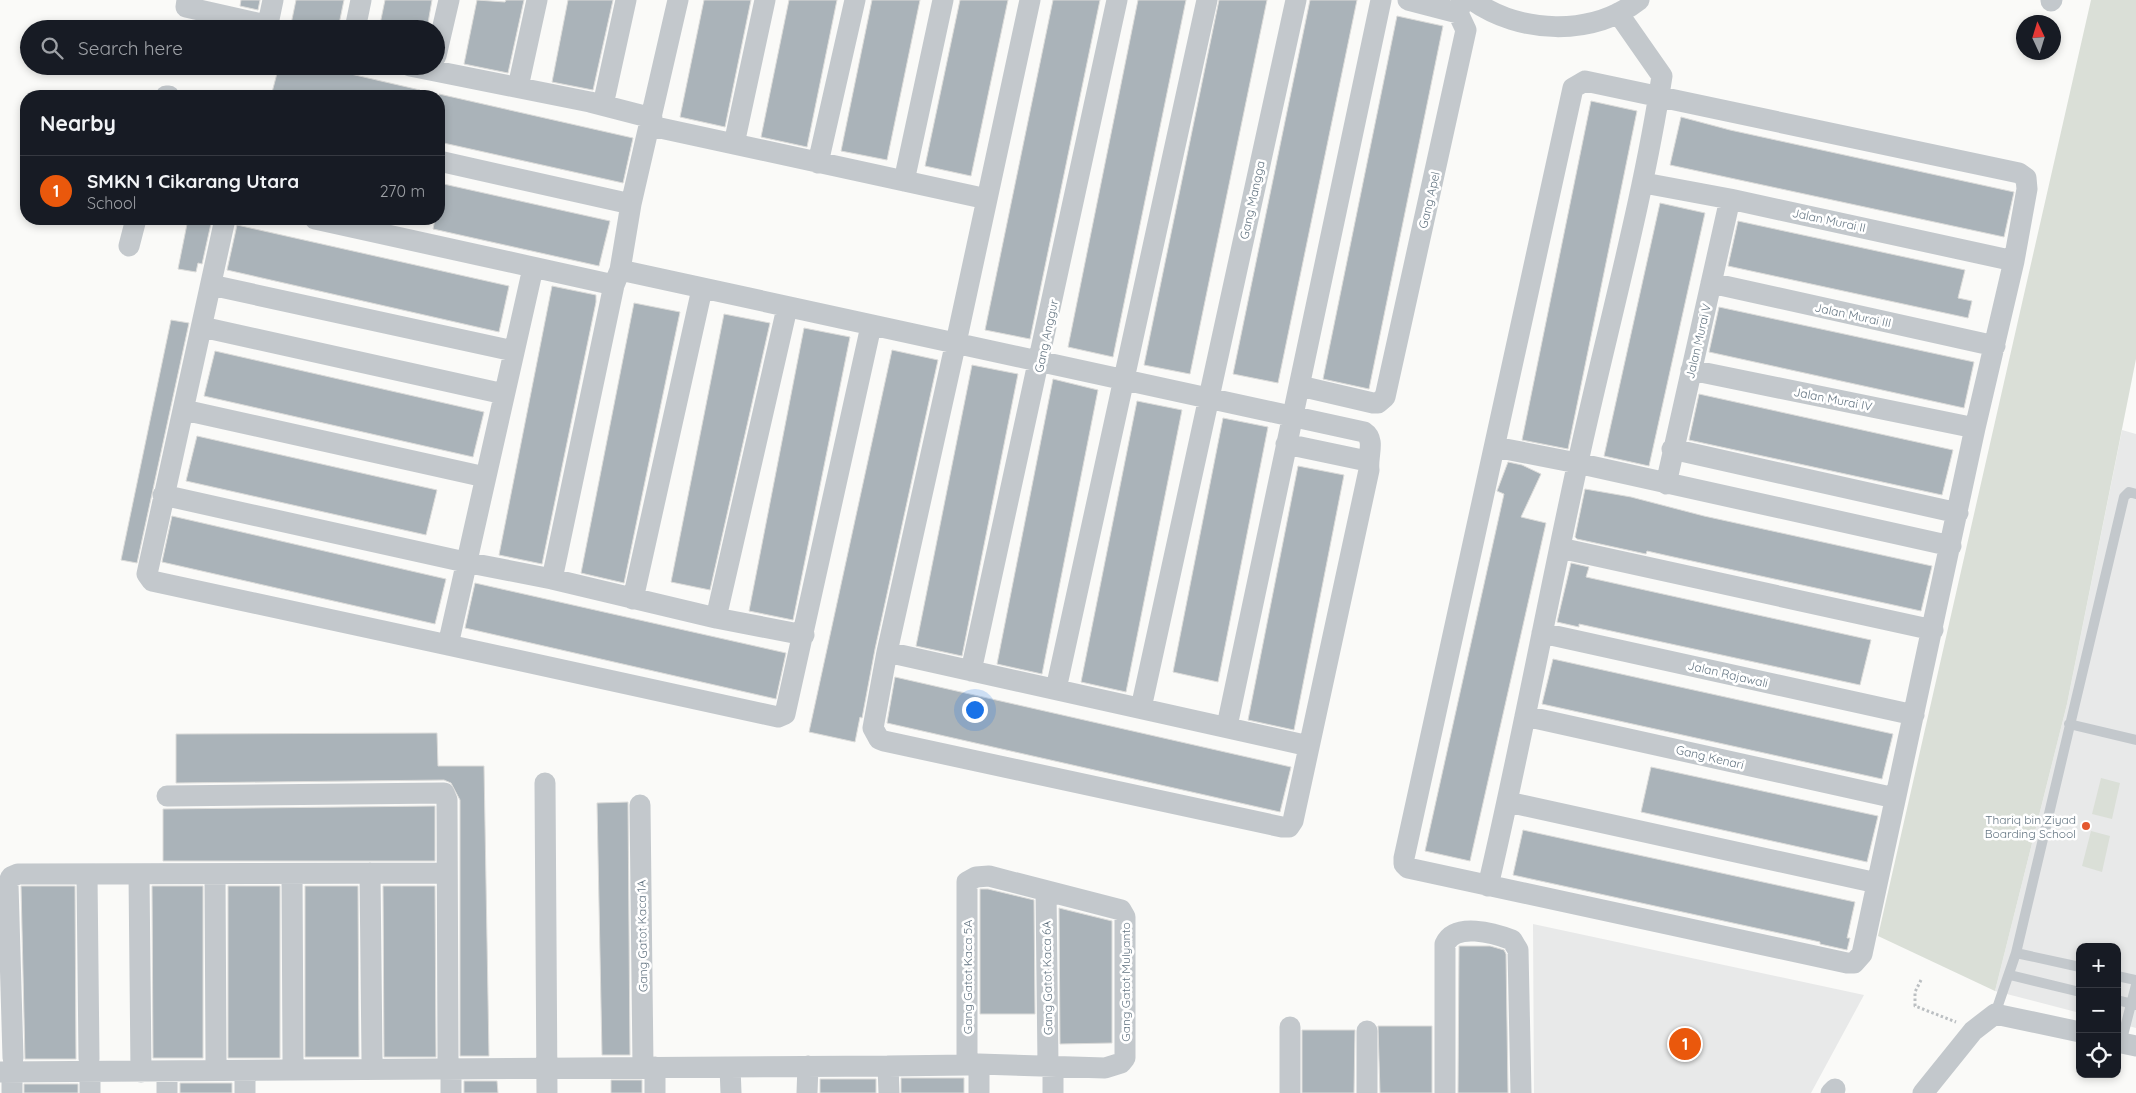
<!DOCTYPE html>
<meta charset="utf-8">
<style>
body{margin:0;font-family:Quicksand,sans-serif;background:#20242c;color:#f1f3f6}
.controls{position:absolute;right:15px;bottom:15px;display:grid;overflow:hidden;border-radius:10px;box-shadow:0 2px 8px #0003}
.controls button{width:45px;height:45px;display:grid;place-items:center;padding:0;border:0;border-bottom:1px solid #363941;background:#171b24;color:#f1f3f6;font:25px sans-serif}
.compass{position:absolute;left:2016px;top:15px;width:45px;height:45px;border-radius:50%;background:#171b24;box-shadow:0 2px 8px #0003;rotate:356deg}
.you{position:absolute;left:974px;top:709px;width:18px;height:18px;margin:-12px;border:4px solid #fff;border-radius:50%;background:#1a73e8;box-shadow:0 0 0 8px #1a73e833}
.badge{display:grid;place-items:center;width:32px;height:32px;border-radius:50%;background:#ea580c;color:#fff;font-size:16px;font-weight:700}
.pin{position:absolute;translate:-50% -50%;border:2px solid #fff;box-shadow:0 1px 5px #0006}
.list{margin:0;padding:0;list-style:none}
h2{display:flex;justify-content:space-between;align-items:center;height:65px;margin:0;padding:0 20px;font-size:21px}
h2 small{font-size:16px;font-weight:400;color:#9ea1a6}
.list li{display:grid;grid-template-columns:32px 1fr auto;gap:15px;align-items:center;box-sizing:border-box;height:70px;padding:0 20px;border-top:1px solid #363941}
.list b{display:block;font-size:19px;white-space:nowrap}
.list p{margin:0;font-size:16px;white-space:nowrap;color:#9ea1a6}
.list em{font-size:16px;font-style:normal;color:#9ea1a6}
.icon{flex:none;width:28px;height:28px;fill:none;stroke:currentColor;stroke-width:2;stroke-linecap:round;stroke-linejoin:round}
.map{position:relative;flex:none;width:2136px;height:1093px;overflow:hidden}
.search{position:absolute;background:#171b24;box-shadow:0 2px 8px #0003;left:20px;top:20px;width:425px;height:55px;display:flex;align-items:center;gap:12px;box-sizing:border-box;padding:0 18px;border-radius:28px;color:#9ea1a6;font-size:19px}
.panel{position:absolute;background:#171b24;box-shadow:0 2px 8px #0003;left:20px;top:90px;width:425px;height:135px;border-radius:20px}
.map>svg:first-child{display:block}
.built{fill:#e8e9e9}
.green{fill:#dadfd7}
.building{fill:#aab3b9;stroke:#dcdcda}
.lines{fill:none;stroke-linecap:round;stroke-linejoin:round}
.path{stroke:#bbbfc2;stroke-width:3;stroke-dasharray:2.5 2.5;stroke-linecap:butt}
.service{stroke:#c3c8cc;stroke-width:10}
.minor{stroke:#c3c8cc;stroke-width:21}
.poi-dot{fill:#e4572e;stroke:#fff;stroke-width:2}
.labels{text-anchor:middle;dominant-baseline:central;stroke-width:5;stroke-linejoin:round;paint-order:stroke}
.street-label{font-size:12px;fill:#657683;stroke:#fff}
.poi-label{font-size:12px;fill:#657683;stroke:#fff;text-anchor:end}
</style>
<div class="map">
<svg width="2136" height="1093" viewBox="0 0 2136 1093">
<rect width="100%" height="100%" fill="#fafaf8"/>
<path class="built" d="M2122 430 2136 434V1028L2117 1023V947H2080V1013L1995 991 2067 704Z
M1533 924 1864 995 1811 1093H1534Z"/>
<path class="green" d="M2091 0H2136V359L2067 704 1995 991 1878 936Z
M2101 778 2120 783 2112 819 2092 814Z
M2091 831 2110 836 2102 872 2082 866Z"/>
<path class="building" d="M241 0H260L258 10 240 6Z
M296 0H344L338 29H290Z
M385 0H432L427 29 398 26V29H379Z
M477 0 505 2 506 0H524L508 73 464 64Z
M568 0H613L593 90 552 82Z
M704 0H751L725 127 680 117Z
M789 0H837L807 147 761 137Z
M872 0H920L887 160 841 151Z
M960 0H1008L971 176 925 166Z
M1053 0H1100L1030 339 985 330Z
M1138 0H1186L1113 357 1068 347Z
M1219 0H1267L1190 374 1144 365Z
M1310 0H1357L1278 383 1233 374Z
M1397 16 1443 26 1369 389 1323 379Z
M279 66H316L420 90V96H271Z
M439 94 633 138 623 183 439 142Z
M1591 101 1637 111 1568 449 1522 440Z
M1681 117 1730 130 2014 192 2004 237 1670 165Z
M439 183 610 221 599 266 433 229 435 219H439Z
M1660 203 1705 213 1649 466 1604 456Z
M188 219H212L202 264 198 263 196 272 178 269Z
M1738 221 1965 270 1958 298 1972 301 1968 318 1728 266Z
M237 225 509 286 499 332 227 270Z
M552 286 596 295V302L542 564 499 555Z
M634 303 680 312 624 583 581 573Z
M1719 307 1974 362 1964 408 1709 352Z
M724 314 770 323 710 590 671 582Z
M171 320 189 323 137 563 121 560Z
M804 328 850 337 793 620 749 611Z
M892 350 938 360 875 649 862 718 860 717 855 742 809 732Z
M215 351 484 412 473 457 204 396Z
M972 365 1018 374 962 656 916 646Z
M1053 379 1098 390 1042 674 997 664Z
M1699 394 1953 450 1942 495 1689 440Z
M1137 401 1182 410 1126 692 1081 682Z
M1223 418 1268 427 1218 682 1173 672Z
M197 436 437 490 426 535 186 481Z
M1508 462 1522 465 1541 474 1521 517 1546 523 1470 861 1425 851 1504 494 1497 491Z
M1298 466 1344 475 1294 730 1248 720Z
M1585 489 1631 497 1704 516 1932 566 1921 611 1669 556 1647 551 1646 554 1577 539 1575 537Z
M172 516 446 579 435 624 162 562Z
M1571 563 1589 567 1586 577 1871 640 1860 685 1579 624V627L1557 622Z
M475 583 786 653 776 699 465 628Z
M1553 659 1893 734 1882 779 1542 704Z
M895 677 1291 767 1280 812 887 723Z
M437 733 438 766H484L489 1056H460V800L451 783 444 780 176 783V734Z
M1651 767 1878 816 1867 862 1641 812Z
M628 802 630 1055H602L597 803Z
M435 806V861H163V809Z
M1523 830 1855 902 1847 938H1850L1847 950 1820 944V942L1513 875Z
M21 886H75L76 1059H25Z
M152 886H203V1058H153Z
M228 886H280V1058H228Z
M305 886H358L359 1057H305Z
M383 886H435L436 1057H384Z
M980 889H988L1034 900 1035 1014H980Z
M1059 908 1112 921V1043L1060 1044Z
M1459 946H1490L1504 950 1506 954 1508 1093H1458Z
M1378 1026H1432V1093H1380Z
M1302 1030H1355L1354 1093H1302Z
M901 1078H964V1093H901Z
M820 1079H876V1093H820Z
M611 1080H642V1093H611Z
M464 1081H497L498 1093H464Z
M180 1083H232V1093H180Z
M24 1084H78V1093H24Z"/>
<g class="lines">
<path class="path" d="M1921 980 1915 992V1006L1956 1022"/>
<path class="service" d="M2069 724 2136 740
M2016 953 2080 967
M2010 975 2080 992
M2117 976 2136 980
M2117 1000 2136 1005
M1995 1014 2016 953 2124 497 2129 492 2136 494
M2121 1043 2136 985"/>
<path class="minor" d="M187 0 186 7 270 26
M678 0 631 204 620 270 614 285 552 579 716 618 804 635
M1408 0 1458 13
M1472 0C1520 34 1592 37 1639 0
M2051 1 2052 0
M270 29 269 19 273 0
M355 29 361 0
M436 56 449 0
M410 66 590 102 652 118
M1585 81 2019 173 2026 178 2027 189 2014 261 1975 428 1862 954 1854 963H1847L1408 868 1404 864V858L1573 88Z
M518 87 537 0
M166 96H169
M603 105 626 0
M651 126 987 199
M734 144 765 0
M439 161 631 204
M818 163 855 0
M904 181 943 0
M1644 183 1730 199 2014 261
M225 219 147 574 152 581 448 645 533 268
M315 219 614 285
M129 246 136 219
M620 270C868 326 1116 379 1364 432 1376 440 1367 456 1369 470L1293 821 1289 827H1282L884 741 879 739 873 728 887 652 953 355 957 338 1030 0
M1711 283 1995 346
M211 285 513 351
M202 327 504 394
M1691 370 1975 428
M1300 386 1373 403H1378L1385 397 1466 30 1458 13 1463 0
M184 410 485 477
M1286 444 1367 461
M1495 447 1577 463 1951 546
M1672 449 1958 513
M1666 484 1730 199
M163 495 465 562 552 579
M1560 548 1933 630
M633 599 702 289
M716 618 787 308
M1542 633 1914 715
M448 645 778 717 785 714 871 326
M887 652 1309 746
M971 671 1117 0
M1056 689 1207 0
M1141 708 1296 0
M1525 716 1895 798
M1227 726 1381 0
M545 783 547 1093
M167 796 444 793 447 800 448 1058
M1508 802 1877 883
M640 805 643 1066
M370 873 372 1059
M139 874 141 1072
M215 874 216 1060
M292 874 293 1059
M87 875 89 1059
M1488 886C1521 746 1547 603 1578 462 1606 333 1642 206 1662 76L1618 13
M1046 891 1048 1065
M1290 1027V1093
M1367 1031V1093
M2117 1042 2136 1046
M13 1058 8 884 11 877 18 874 447 873
M979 1064V1093
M888 1066 889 1093
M1053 1066V1093
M655 1067V1093
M730 1067 731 1093
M12 1071V1093
M167 1071V1093
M245 1071V1093
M0 1072 888 1066 967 1065 979 1064 1105 1068 1121 1063 1125 1058V917L1121 910 989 876 976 877 967 882V1065
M90 1072V1093
M451 1093V1069
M807 1093 808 1066
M1445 1093V944C1455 922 1494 933 1512 940L1518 950 1521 1093
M1831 1093 1835 1089
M1923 1093 1973 1031 1995 1014 2080 1032"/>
</g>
<circle class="poi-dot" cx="2086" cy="826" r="5"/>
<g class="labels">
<g class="street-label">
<text transform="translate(1252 200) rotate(-78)">Gang Mangga</text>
<text transform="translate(1429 200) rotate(-77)">Gang Apel</text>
<text transform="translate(1829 220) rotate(12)">Jalan Murai II</text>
<text transform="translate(1853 315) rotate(12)">Jalan Murai III</text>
<text transform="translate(1046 336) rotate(-78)">Gang Anggur</text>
<text transform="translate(1698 341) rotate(-77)">Jalan Murai V</text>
<text transform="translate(1833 399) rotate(11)">Jalan Murai IV</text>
<text transform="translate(1728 674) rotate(13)">Jalan Rajawali</text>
<text transform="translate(1710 757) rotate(13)">Gang Kenari</text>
<text transform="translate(642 936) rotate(-91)">Gang Gatot Kaca 1A</text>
<text transform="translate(967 977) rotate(-90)">Gang Gatot Kaca 5A</text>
<text transform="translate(1047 978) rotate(-91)">Gang Gatot Kaca 6A</text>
<text transform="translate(1125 982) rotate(-90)">Gang Gatot Mulyanto</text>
</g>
<g class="poi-label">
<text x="2076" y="819">Thariq bin Ziyad<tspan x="2076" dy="14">Boarding School</tspan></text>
</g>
</g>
</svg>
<div class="controls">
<button>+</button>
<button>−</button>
<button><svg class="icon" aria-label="locate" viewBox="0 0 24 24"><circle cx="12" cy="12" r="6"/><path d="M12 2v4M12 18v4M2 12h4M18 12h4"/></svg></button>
</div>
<svg class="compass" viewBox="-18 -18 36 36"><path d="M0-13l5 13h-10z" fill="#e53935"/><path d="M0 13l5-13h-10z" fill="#9ea1a6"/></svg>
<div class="you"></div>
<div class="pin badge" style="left:1685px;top:1044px">1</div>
<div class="search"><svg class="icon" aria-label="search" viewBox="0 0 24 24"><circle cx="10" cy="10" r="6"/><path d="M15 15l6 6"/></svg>Search here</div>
<section class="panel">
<h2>Nearby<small></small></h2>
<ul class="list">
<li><span class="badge">1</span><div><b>SMKN 1 Cikarang Utara</b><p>School</p></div><em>270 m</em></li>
</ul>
</section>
</div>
